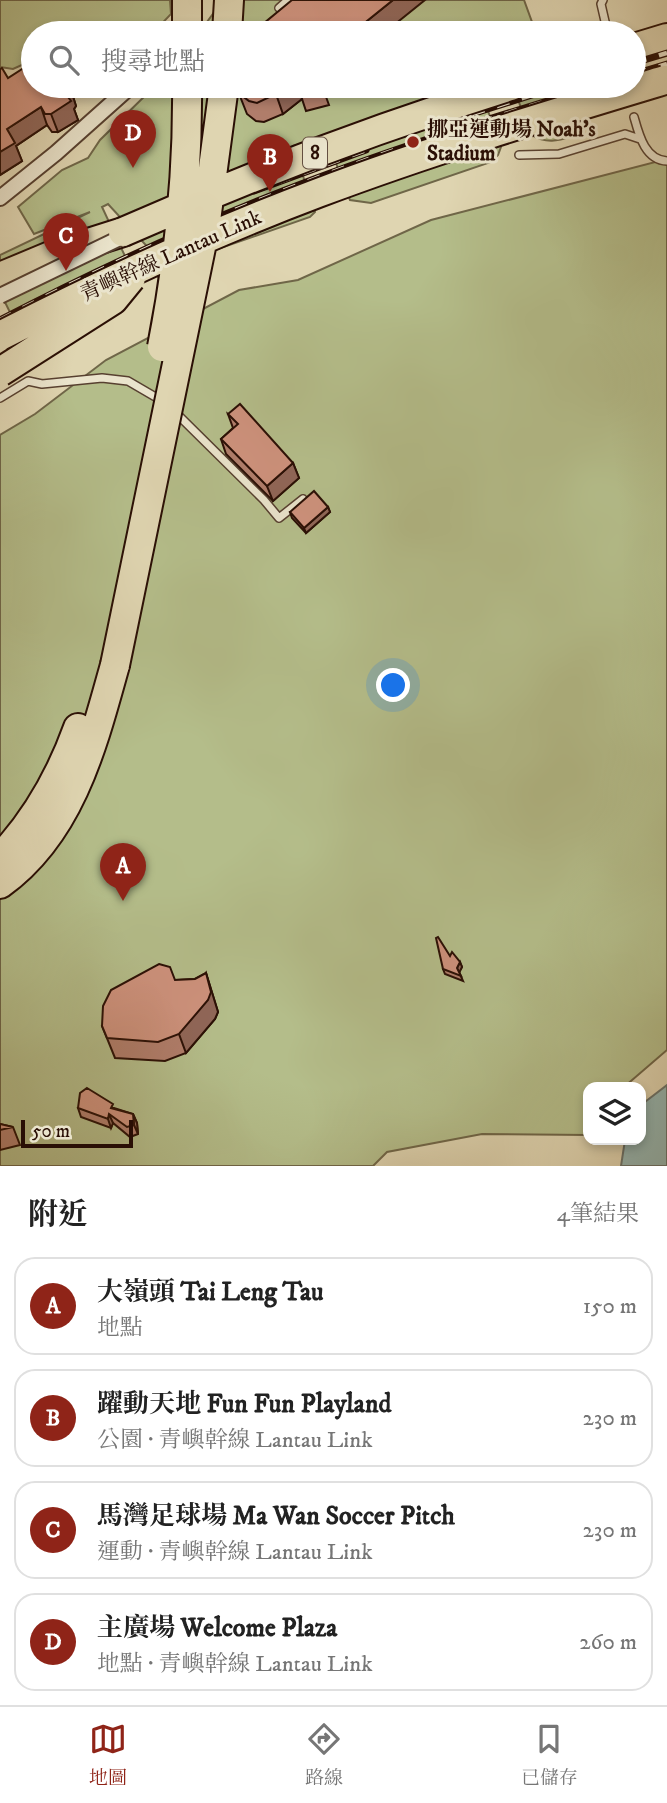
<!DOCTYPE html>
<html lang="zh-TW">
<meta charset="utf-8">
<style>
body{margin:0;font-family:"IM FELL DW Pica","Noto Serif TC",serif;background:#f6f6f6;color:#222}
.controls{position:absolute;right:21px;bottom:21px;display:grid;overflow:hidden;border-radius:14px;box-shadow:0 4px 10px #0003}
.controls button{width:63px;height:63px;display:grid;place-items:center;padding:0;border:0;border-bottom:2px solid #e0e0e0;background:#fff;color:#222;font:35px sans-serif}
.scale{position:absolute;left:21px;bottom:18px;width:112px;box-sizing:border-box;padding-left:7px;border:4px solid #2a0f05;border-top:0;font-size:19px;line-height:24px;white-space:nowrap;color:#2a0f05;-webkit-text-stroke:5px #eae4cc;paint-order:stroke}
.you{position:absolute;left:394px;top:686px;width:24px;height:24px;margin:-18px;border:5px solid #fff;border-radius:50%;background:#1a73e8;box-shadow:0 0 0 10px #1a73e833}
.badge{display:grid;place-items:center;width:46px;height:46px;border-radius:50%;background:#8f2418;color:#fff;font-size:23px;font-weight:700}
.pin{position:absolute;translate:-50% -58px;filter:drop-shadow(0 2px 4px #0008)}
.pin::after{content:'';position:absolute;top:37px;width:24px;height:21px;background:inherit;clip-path:polygon(0 0,100% 0,50% 100%)}
.list{margin:0;padding:0;list-style:none}
h2{display:flex;justify-content:space-between;align-items:center;height:91px;margin:0;padding:0 28px;font-size:30px}
h2 small{font-size:23px;font-weight:400;color:#767676}
.list li{display:grid;grid-template-columns:46px 1fr auto;gap:21px;align-items:center;box-sizing:border-box;height:98px;margin:0 14px 14px;padding:0 14px;border:2px solid #e0e0e0;border-radius:21px}
.list b{display:block;font-size:26px;white-space:nowrap}
.list p{margin:0;font-size:23px;white-space:nowrap;color:#767676}
.list em{font-size:23px;font-style:normal;color:#767676}
.icon{flex:none;width:38px;height:38px;fill:none;stroke:currentColor;stroke-width:2;stroke-linecap:round;stroke-linejoin:round}
.map{position:relative;flex:none;width:667px;height:1166px;overflow:hidden}
.search{position:absolute;background:#fff;box-shadow:0 4px 10px #0003;left:21px;right:21px;top:21px;height:77px;display:flex;align-items:center;gap:18px;box-sizing:border-box;padding:0 24px;border-radius:38px;color:#767676;font-size:26px}
.sheet{height:539px;background:#fff}
nav{display:flex;justify-content:space-around;align-items:center;box-sizing:border-box;height:98px;border-top:2px solid #e0e0e0;background:#fff;font-size:19px;color:#767676}
nav a{display:grid;justify-items:center;gap:4px}
nav .on{color:#8f2418}
.map>svg:first-child{display:block}
.green{fill:#b4bd8a;stroke:#6f6648;stroke-width:2}
.water{fill:#95b7b3;stroke:#6a746d;stroke-width:2}
.lines{fill:none;stroke-linecap:round;stroke-linejoin:round}
.service-casing{stroke:#574030;stroke-width:10}
.minor-casing{stroke:#574030;stroke-width:18}
.motorway-casing{stroke:#2a0f05;stroke-width:32}
.service{stroke:#eae4cc;stroke-width:7}
.minor{stroke:#eae4cc;stroke-width:14}
.motorway{stroke:#dfd5b1;stroke-width:28}
.rail-casing{stroke:#2a0f05;stroke-width:7}
.rail{stroke:#eae4cc;stroke-width:4.5;stroke-dasharray:13;stroke-linecap:butt}
.minor-bridge-casing{stroke:#574030;stroke-width:18;stroke-linecap:butt}
.motorway-bridge-casing{stroke:#2a0f05;stroke-width:32;stroke-linecap:butt}
.minor-bridge{stroke:#eae4cc;stroke-width:14}
.motorway-bridge{stroke:#dfd5b1;stroke-width:28}
.wall{fill:#b17e6c;stroke:#2a0f05;stroke-width:2}
.shaded-wall{fill:#906658;stroke:#2a0f05;stroke-width:2}
.building{fill:#ce927d;stroke:#2a0f05;stroke-width:2}
.poi-dot{fill:#8f2418;stroke:#eae4cc;stroke-width:2.5}
.labels{text-anchor:middle;dominant-baseline:central;stroke-width:6;stroke-linejoin:round;paint-order:stroke}
.shield{fill:#eae4cc;stroke:#644f41;stroke-width:2}
.shield-label{font-size:19px;font-weight:bold;fill:#2a0f05}
.poi-label{font-size:21px;font-weight:bold;fill:#2a0f05;stroke:#eae4cc;text-anchor:start}
.street-label{font-size:21px;fill:#2a0f05;stroke:#eae4cc}
</style>
<div class="map">
<svg width="667" height="1166" viewBox="0 0 667 1166">
<rect width="100%" height="100%" fill="#dfd5b1"/>
<filter id="stains"><feTurbulence type="fractalNoise" baseFrequency=".00286" numOctaves="4"/><feColorMatrix values="0 0 0 0 .2 0 0 0 0 .09 0 0 0 0 .02 0 0 0 .5 -.17"/></filter>
<radialGradient id="worn" r=".72"><stop offset=".6" stop-color="#630" stop-opacity="0"/><stop offset="1" stop-color="#630" stop-opacity=".3"/></radialGradient>
<path class="green" d="M0 0H170L171 14 153 33H33V60L13 69 0 67Z
M223 0H524L536 33H199Z
M155 86H479L501 147 498 155 491 162 371 203 350 200 326 137 293 146 315 212 310 217 166 267 108 204 102 207 139 286 24 341 0 292V255L90 212 34 234 18 207 62 170 88 158 100 140Z
M513 86H556L574 136C557 141 547 144 531 135Z
M667 159V1050L624 1087H588V1135L482 1134 387 1152 373 1166H0V435L35 414 106 360 239 290 298 280 431 220Z"/>
<path class="water" d="M667 1085V1166H621L625 1140H641V1105Z"/>
<g class="lines">
<g class="service-casing">
<path id="service" d="M603 0 601 4 607 30
M279 8 288 0
M634 117C639 135 645 160 667 161
M519 155 559 154 625 134 640 139
M0 398 28 381 42 384 102 378 128 381 164 402
M175 412 264 500 279 518 303 499"/>
</g>
<g class="minor-casing">
<path id="minor" d="M0 198 56 153 131 86"/>
</g>
<g class="motorway-casing">
<path id="motorway" d="M227 33 229 0
M634 48 667 38
M0 277 60 252 123 232
M0 858C36 820 60 778 78 728
M0 884C71 833 93 744 115 665"/>
</g>
<use href="#service" class="service"/>
<use href="#minor" class="minor"/>
<use href="#motorway" class="motorway"/>
<g class="rail-casing">
<path id="rail" d="M634 63 667 53
M634 74 667 64
M472 114 560 86
M254 191 366 150
M0 320C102 267 207 219 314 179 407 144 501 115 596 86"/>
</g>
<use href="#rail" class="rail"/>
<g class="minor-bridge-casing">
<path id="minor-bridge" d="M0 296 128 234"/>
</g>
<g class="motorway-bridge-casing">
<path id="motorway-bridge" d="M187 0V33
M123 232C250 176 379 127 511 86
M0 336C103 283 209 234 318 193 432 150 549 115 665 80
M162 347C179 260 188 174 187 86
M0 372 113 300 131 278
M115 665 205 228 224 86"/>
</g>
<use href="#minor-bridge" class="minor-bridge"/>
<use href="#motorway-bridge" class="motorway-bridge"/>
</g>
<path class="wall" d="M8 78 70 87 76 106 74 109 78 120 58 132H52L47 125 16 146 22 161 0 175Z
M236 86H322L329 105 306 111 302 99 283 114 264 122 256 121 247 114Z
M228 414 293 463 299 478 273 501 226 454 221 439 233 428Z
M328 507 330 512 306 533 292 518 290 512Z
M460 962 462 967 459 972 463 981 445 974 443 969Z
M206 973 218 1012 215 1019 186 1053 165 1061 115 1058 102 1026 175 980 195 979Z
M78 1108H114L133 1114 137 1123 138 1134 130 1137 113 1123 111 1128 81 1117Z
M0 1124 13 1127 20 1145 0 1150Z"/>
<path class="shaded-wall" d="M393 0H425L384 33H352Z
M286 86H300L299 91 302 99 283 114 276 94Z
M70 87 76 106 74 109 78 120 58 132 51 114Z
M41 107 47 125 16 146 22 161 0 175V152L7 129Z
M293 463 299 478 273 501 267 486Z
M328 507 330 512 306 533 304 528Z
M460 962 462 967 459 973 457 968Z
M206 973 218 1012 215 1019 186 1053 179 1034Z
M109 1114 113 1123 111 1128 108 1119Z
M133 1114 137 1123 138 1134 134 1125Z"/>
<path class="building" d="M292 0H393L352 33H252Z
M33 62V86H69L70 87 65 93 71 101 51 114H45L41 107 7 129 15 143 0 152V69L2 68 8 78Z
M236 86H286L276 94 257 103 249 101 240 94Z
M298 86H321L299 91Z
M240 404 293 463 267 486 221 439 238 424 228 414Z
M314 491 328 507 304 528 290 512Z
M438 937 450 956 452 952 460 962 457 968 461 976 443 969 436 938Z
M159 964 170 967 175 980 195 979 206 973 211 992 208 1000 179 1034 158 1042 107 1038 102 1026 103 1006 111 990Z
M87 1088 113 1104 111 1108 133 1114 134 1125 127 1127 109 1114 108 1119 78 1108 80 1093Z
M0 1124 13 1127 0 1130Z"/>
<circle class="poi-dot" cx="413" cy="142" r="7"/>
<g class="labels">
<rect class="shield" x="303" y="137.5" width="24" height="31" rx="5"/>
<g class="shield-label">
<text x="315" y="153">8</text>
</g>
<g class="poi-label">
<text x="427" y="130">挪亞運動場 Noah's<tspan x="427" dy="24">Stadium</tspan></text>
</g>
<g class="street-label">
<text transform="translate(171 256) rotate(-24)">青嶼幹線 Lantau Link</text>
</g>
</g>
<rect width="100%" height="100%" filter="url(#stains)"/>
<rect width="100%" height="100%" fill="url(#worn)"/>
</svg>
<div class="controls">
<button><svg class="icon" aria-label="layers" viewBox="0 0 24 24"><path d="M12 4l9 5-9 5-9-5zM3 14l9 5 9-5"/></svg></button>
</div>
<div class="scale">50 m</div>
<div class="you"></div>
<div class="pin badge" style="left:123px;top:901px">A</div>
<div class="pin badge" style="left:270px;top:192px">B</div>
<div class="pin badge" style="left:66px;top:271px">C</div>
<div class="pin badge" style="left:133px;top:168px">D</div>
<div class="search"><svg class="icon" aria-label="search" viewBox="0 0 24 24"><circle cx="10" cy="10" r="6"/><path d="M15 15l6 6"/></svg>搜尋地點</div>
</div>
<section class="sheet">
<h2>附近<small>4筆結果</small></h2>
<ul class="list">
<li><span class="badge">A</span><div><b>大嶺頭 Tai Leng Tau</b><p>地點</p></div><em>150 m</em></li>
<li><span class="badge">B</span><div><b>躍動天地 Fun Fun Playland</b><p>公園 · 青嶼幹線 Lantau Link</p></div><em>230 m</em></li>
<li><span class="badge">C</span><div><b>馬灣足球場 Ma Wan Soccer Pitch</b><p>運動 · 青嶼幹線 Lantau Link</p></div><em>230 m</em></li>
<li><span class="badge">D</span><div><b>主廣場 Welcome Plaza</b><p>地點 · 青嶼幹線 Lantau Link</p></div><em>260 m</em></li>
</ul>
</section>
<nav>
<a class="on"><svg class="icon" aria-label="map" viewBox="0 0 24 24"><path d="M3 6l6-2 6 2 6-2v14l-6 2-6-2-6 2zM9 4v14M15 6v14"/></svg>地圖</a>
<a><svg class="icon" aria-label="directions" viewBox="0 0 24 24"><path d="M12 3l9 9-9 9-9-9zM9 14v-3h6M13 9l2 2-2 2"/></svg>路線</a>
<a><svg class="icon" aria-label="saved" viewBox="0 0 24 24"><path d="M7 4h10v16l-5-4-5 4z"/></svg>已儲存</a>
</nav>
